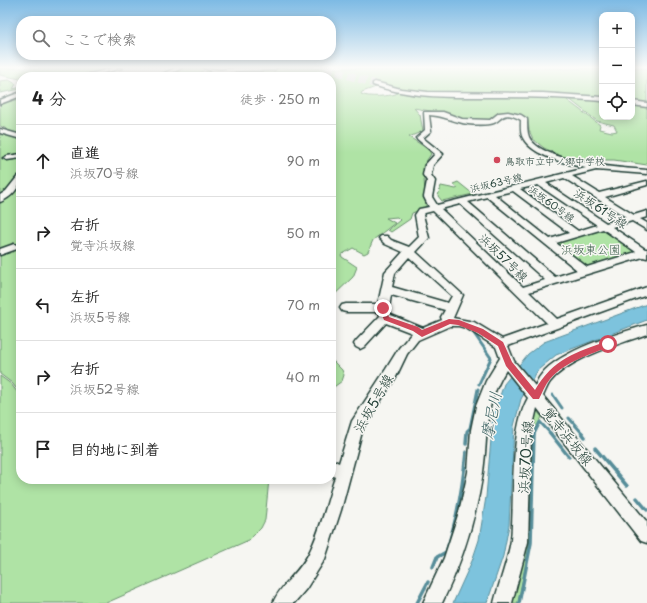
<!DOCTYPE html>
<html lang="ja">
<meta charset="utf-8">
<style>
body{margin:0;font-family:"Playpen Sans","Klee One",sans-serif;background:#f2f2f2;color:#222}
.controls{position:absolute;right:12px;top:12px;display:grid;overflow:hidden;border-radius:8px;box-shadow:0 2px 10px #0003}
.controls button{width:36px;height:36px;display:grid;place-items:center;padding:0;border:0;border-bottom:1px solid #e0e0e0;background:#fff;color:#222;font:20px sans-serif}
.stop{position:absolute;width:12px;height:12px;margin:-9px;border:3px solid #d1495b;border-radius:50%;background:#fff}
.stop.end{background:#d1495b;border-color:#fff;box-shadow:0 1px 4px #0008}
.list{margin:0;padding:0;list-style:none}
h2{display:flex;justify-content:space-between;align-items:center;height:52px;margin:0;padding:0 16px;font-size:17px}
h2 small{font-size:13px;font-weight:400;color:#767676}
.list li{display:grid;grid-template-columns:26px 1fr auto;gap:12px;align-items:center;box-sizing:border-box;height:72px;padding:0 16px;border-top:1px solid #e0e0e0}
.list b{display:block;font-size:15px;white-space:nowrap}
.list p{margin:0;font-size:13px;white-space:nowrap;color:#767676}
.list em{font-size:13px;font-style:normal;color:#767676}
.icon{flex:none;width:22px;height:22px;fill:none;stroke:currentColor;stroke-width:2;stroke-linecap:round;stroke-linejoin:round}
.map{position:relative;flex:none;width:647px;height:603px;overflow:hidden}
.search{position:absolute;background:#fff;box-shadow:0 2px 10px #0003;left:16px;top:16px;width:320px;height:44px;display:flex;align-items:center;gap:10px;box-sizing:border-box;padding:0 14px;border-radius:16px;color:#767676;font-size:15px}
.panel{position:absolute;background:#fff;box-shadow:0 2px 10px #0003;left:16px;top:72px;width:320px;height:412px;border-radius:16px}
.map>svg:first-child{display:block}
.green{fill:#afe3a5;stroke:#67906c}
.water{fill:#7dc3dd;stroke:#578d99}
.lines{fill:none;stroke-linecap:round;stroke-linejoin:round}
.stream-far1{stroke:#578d99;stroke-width:3}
.stream{stroke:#578d99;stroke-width:3.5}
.major-tunnel{stroke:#cbd1cc;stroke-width:8;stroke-dasharray:8 3.5;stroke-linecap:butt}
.minor-casing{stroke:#1f3d34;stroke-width:3}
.major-casing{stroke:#1f3d34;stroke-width:3}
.minor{fill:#f6f6f2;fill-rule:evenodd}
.major{fill:#f6f6f2;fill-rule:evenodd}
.route{fill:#d1495b}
.poi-dot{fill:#d1495b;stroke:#f6f6f2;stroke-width:1.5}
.labels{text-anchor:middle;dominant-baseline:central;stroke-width:3;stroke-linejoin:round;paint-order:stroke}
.far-poi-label{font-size:10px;fill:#1f3d34;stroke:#f6f6f2;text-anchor:start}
.far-street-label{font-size:10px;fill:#1f3d34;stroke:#f6f6f2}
.street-label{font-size:12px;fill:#1f3d34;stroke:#f6f6f2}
.park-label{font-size:12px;fill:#3c5e4b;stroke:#f6f6f2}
.near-street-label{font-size:14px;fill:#1f3d34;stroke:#f6f6f2}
.near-water-label{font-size:16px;font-style:italic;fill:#365e5e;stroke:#f6f6f2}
</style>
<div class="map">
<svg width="647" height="603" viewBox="0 0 647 603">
<rect width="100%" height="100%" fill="#f6f6f2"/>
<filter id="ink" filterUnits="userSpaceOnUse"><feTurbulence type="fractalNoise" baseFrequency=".025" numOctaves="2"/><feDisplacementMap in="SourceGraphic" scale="8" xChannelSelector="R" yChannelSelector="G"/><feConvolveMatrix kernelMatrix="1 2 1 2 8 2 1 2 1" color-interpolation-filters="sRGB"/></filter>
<g filter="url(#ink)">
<path class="green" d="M0 68H110L73 77H21V79L0 75Z
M182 68H203L205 69 195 77H183L182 73 177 72Z
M277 68H330L313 77H270L272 75 260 73 261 71Z
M332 68H559L565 69 602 68V98L539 94 422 93 397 90 377 84 373 85 376 87 362 92 361 94C368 98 389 96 396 94L397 92 415 95 565 97 567 100 600 125 599 129 612 132 617 131 614 125 597 121 568 98 602 100V117H632V104L647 106V165L614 160H575L561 156 544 148 533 139 529 130 528 120C522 114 504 109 496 114 493 116 492 119 488 121L466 120 447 114 414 108 420 115 423 131 409 137 428 149 431 154 423 166 426 206 423 209 412 213 410 219 391 232 388 230 400 220 397 217 386 218 395 223 373 240 368 252 364 254 353 248 341 255 342 257 357 267 353 277 331 298V77H316Z
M632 68H647V104L632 102Z
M239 70 243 71 240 73H232L236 74 233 77H197L207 71 222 73Z
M9 80 16 84 13 89 21 87V89L0 93V81Z
M21 99V394L12 383 0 374V132L7 129 0 126V103Z
M458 182 473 194 442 201 438 196 441 186 456 189 458 188 453 184Z
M601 230 607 231 633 250 634 253 587 268 556 243Z
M331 359 342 370 344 375 342 381 331 389Z
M0 376 11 384 21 397V479H269L265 520 261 528 249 540 106 603H0Z
M535 409 542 417 533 434 530 543 518 603H507Z"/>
<path class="water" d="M647 304V320L556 355 538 370 521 399 514 426 509 525 503 556 487 603H453L472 561 479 540 486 497 493 416 504 384 528 354 544 342Z"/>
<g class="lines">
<path class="stream-far1" d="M473 332 491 358 479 384
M553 395 562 408
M569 418 583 434
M467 434V431L470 428 478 389
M534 434 540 422 551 434"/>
<path class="stream" d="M550 433 569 457
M582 433 585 437
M466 444 467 433
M595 448 627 486
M637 498 647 510
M433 567 437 557 446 552C457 520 463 486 466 452
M417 603 428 582
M519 603 531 543 534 433"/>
<path class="major-tunnel" d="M326 68 375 84"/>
<g class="minor-casing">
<path id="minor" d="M113 68H122L88 77H78Z
M175 68H182L163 77H156Z
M204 68 220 70 235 68H276L274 70 239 71 220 74Z
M21 92V96L0 104V100Z
M424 112H443L462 119 490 120 499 113 508 112 521 115 527 119C527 125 527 132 529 137 542 163 621 168 647 170V174L596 170 572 176 599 193 647 181V185L605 197 634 215 647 211V217L640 219 647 223V230L632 221 612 227 645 249H647V258L643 257 529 292 557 319 647 287V295L508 346 514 361 535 386C537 382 538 378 541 375 558 351 619 333 647 325V334C618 345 570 357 550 382 547 386 545 392 543 396L647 522V543L641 541 537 408 531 434 528 542 512 603H494C499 583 508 560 511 540 515 500 509 431 528 398L506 370C482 409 489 431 483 472 476 518 462 562 442 603H423L444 558 459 512 468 472 471 430 476 406 486 381 500 358 496 347 466 328 459 326H450L418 340 407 354 396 377 363 428 341 510 325 559 306 589 294 603H273C280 585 300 572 309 553 321 529 327 502 335 477L331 475V459L339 463 352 421 386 369 399 348 412 333 386 323 364 347 360 349 356 347 354 344 356 341 380 316 379 312H346L342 311 340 308 342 305 346 304H378L385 272 403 252 385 244 379 238 381 236H387L391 240 409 247 419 237 415 215 419 209 429 207 424 197 427 181 423 175 425 165 435 154 416 138 425 130ZM429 115C442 116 447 119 459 122 468 125 481 125 490 124 503 123 499 108 521 120 521 126 520 133 523 138 532 156 568 164 586 168L437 205 432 197 435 181 431 175 433 165 443 154 423 138 431 131ZM564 178 626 217 606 223 546 183ZM538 185 597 225 578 231 520 189ZM513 191 569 233 550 239 495 195ZM487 197 577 270 555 277 468 202ZM460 204 545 280 523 287 441 209ZM433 211 547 323 502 339 474 322 453 318 463 295 416 252 429 238 423 215 425 213ZM603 229 636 252 587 267 556 243ZM409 257 452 296 448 303 392 287 395 273ZM391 295 445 310 441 317 442 320 423 328 391 315 389 308Z
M0 129 21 135V139L0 133Z
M21 154V158L7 160 3 158 7 156Z
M18 176H21C21 187 11 198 0 202V195L6 191Z
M14 244 17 245 19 247 17 249 0 255V249Z"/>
</g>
<g class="major-casing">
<path id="major" d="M375 82 401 89 428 92 543 93 602 97V101C567 98 532 97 497 97 455 97 414 99 373 85V83Z
M632 101 647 103V107L632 105Z"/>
</g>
<use href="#minor" class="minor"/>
<use href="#major" class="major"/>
</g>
</g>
<linearGradient id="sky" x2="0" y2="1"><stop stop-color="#7dbae4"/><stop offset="0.44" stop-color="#fbfbf9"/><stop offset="1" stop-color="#fbfbf9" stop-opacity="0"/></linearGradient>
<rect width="647" height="153" fill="url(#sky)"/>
<path class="route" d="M383 306 385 307 389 317 418 327 422 330 449 319 459 320 483 329 503 342 512 362 535 390C553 359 576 352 608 341L612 344 611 346C589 355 566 361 550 379 545 385 542 393 539 399H533L506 366 498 346 478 333 458 325 450 324 422 337 413 331 384 320 379 308Z"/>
<circle class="poi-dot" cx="497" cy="160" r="4"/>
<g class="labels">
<g class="far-poi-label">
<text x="505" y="160">鳥取市立中ノ郷中学校</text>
</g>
<g class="far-street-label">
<text transform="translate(496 182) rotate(-13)">浜坂63号線</text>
<text transform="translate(552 203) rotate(36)">浜坂60号線</text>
</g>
<g class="street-label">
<text transform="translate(601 208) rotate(34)">浜坂61号線</text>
<text transform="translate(504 257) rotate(44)">浜坂57号線</text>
</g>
<g class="park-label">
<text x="591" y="249">浜坂東公園</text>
</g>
<g class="near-street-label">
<text transform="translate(373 403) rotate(-60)">浜坂5号線</text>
<text transform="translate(568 436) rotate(51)">覚寺浜坂線</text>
<text transform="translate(525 457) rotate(-86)">浜坂70号線</text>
</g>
<g class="near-water-label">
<text transform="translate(490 415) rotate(-79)">摩尼川</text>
</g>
</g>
</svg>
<div class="controls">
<button>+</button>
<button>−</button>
<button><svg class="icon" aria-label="locate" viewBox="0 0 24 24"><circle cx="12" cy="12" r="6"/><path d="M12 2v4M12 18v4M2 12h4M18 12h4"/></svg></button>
</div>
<div class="stop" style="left:608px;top:344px"></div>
<div class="stop end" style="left:383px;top:308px"></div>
<div class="search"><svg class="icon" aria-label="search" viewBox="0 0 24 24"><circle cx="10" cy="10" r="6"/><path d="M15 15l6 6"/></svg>ここで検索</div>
<section class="panel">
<h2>4 分<small>徒歩 · 250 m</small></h2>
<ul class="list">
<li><svg class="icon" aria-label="ahead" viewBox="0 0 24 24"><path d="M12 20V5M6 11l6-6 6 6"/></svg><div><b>直進</b><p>浜坂70号線</p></div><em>90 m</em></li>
<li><svg class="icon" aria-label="right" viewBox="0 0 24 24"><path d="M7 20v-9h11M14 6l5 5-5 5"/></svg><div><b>右折</b><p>覚寺浜坂線</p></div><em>50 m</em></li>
<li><svg class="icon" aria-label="left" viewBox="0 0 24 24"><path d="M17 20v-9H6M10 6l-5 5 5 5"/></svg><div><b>左折</b><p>浜坂5号線</p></div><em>70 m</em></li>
<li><svg class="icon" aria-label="right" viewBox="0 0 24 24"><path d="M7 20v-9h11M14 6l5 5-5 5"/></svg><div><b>右折</b><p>浜坂52号線</p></div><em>40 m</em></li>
<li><svg class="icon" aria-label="arrive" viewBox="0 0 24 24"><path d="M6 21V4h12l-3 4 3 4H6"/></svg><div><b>目的地に到着</b></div></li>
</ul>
</section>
</div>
